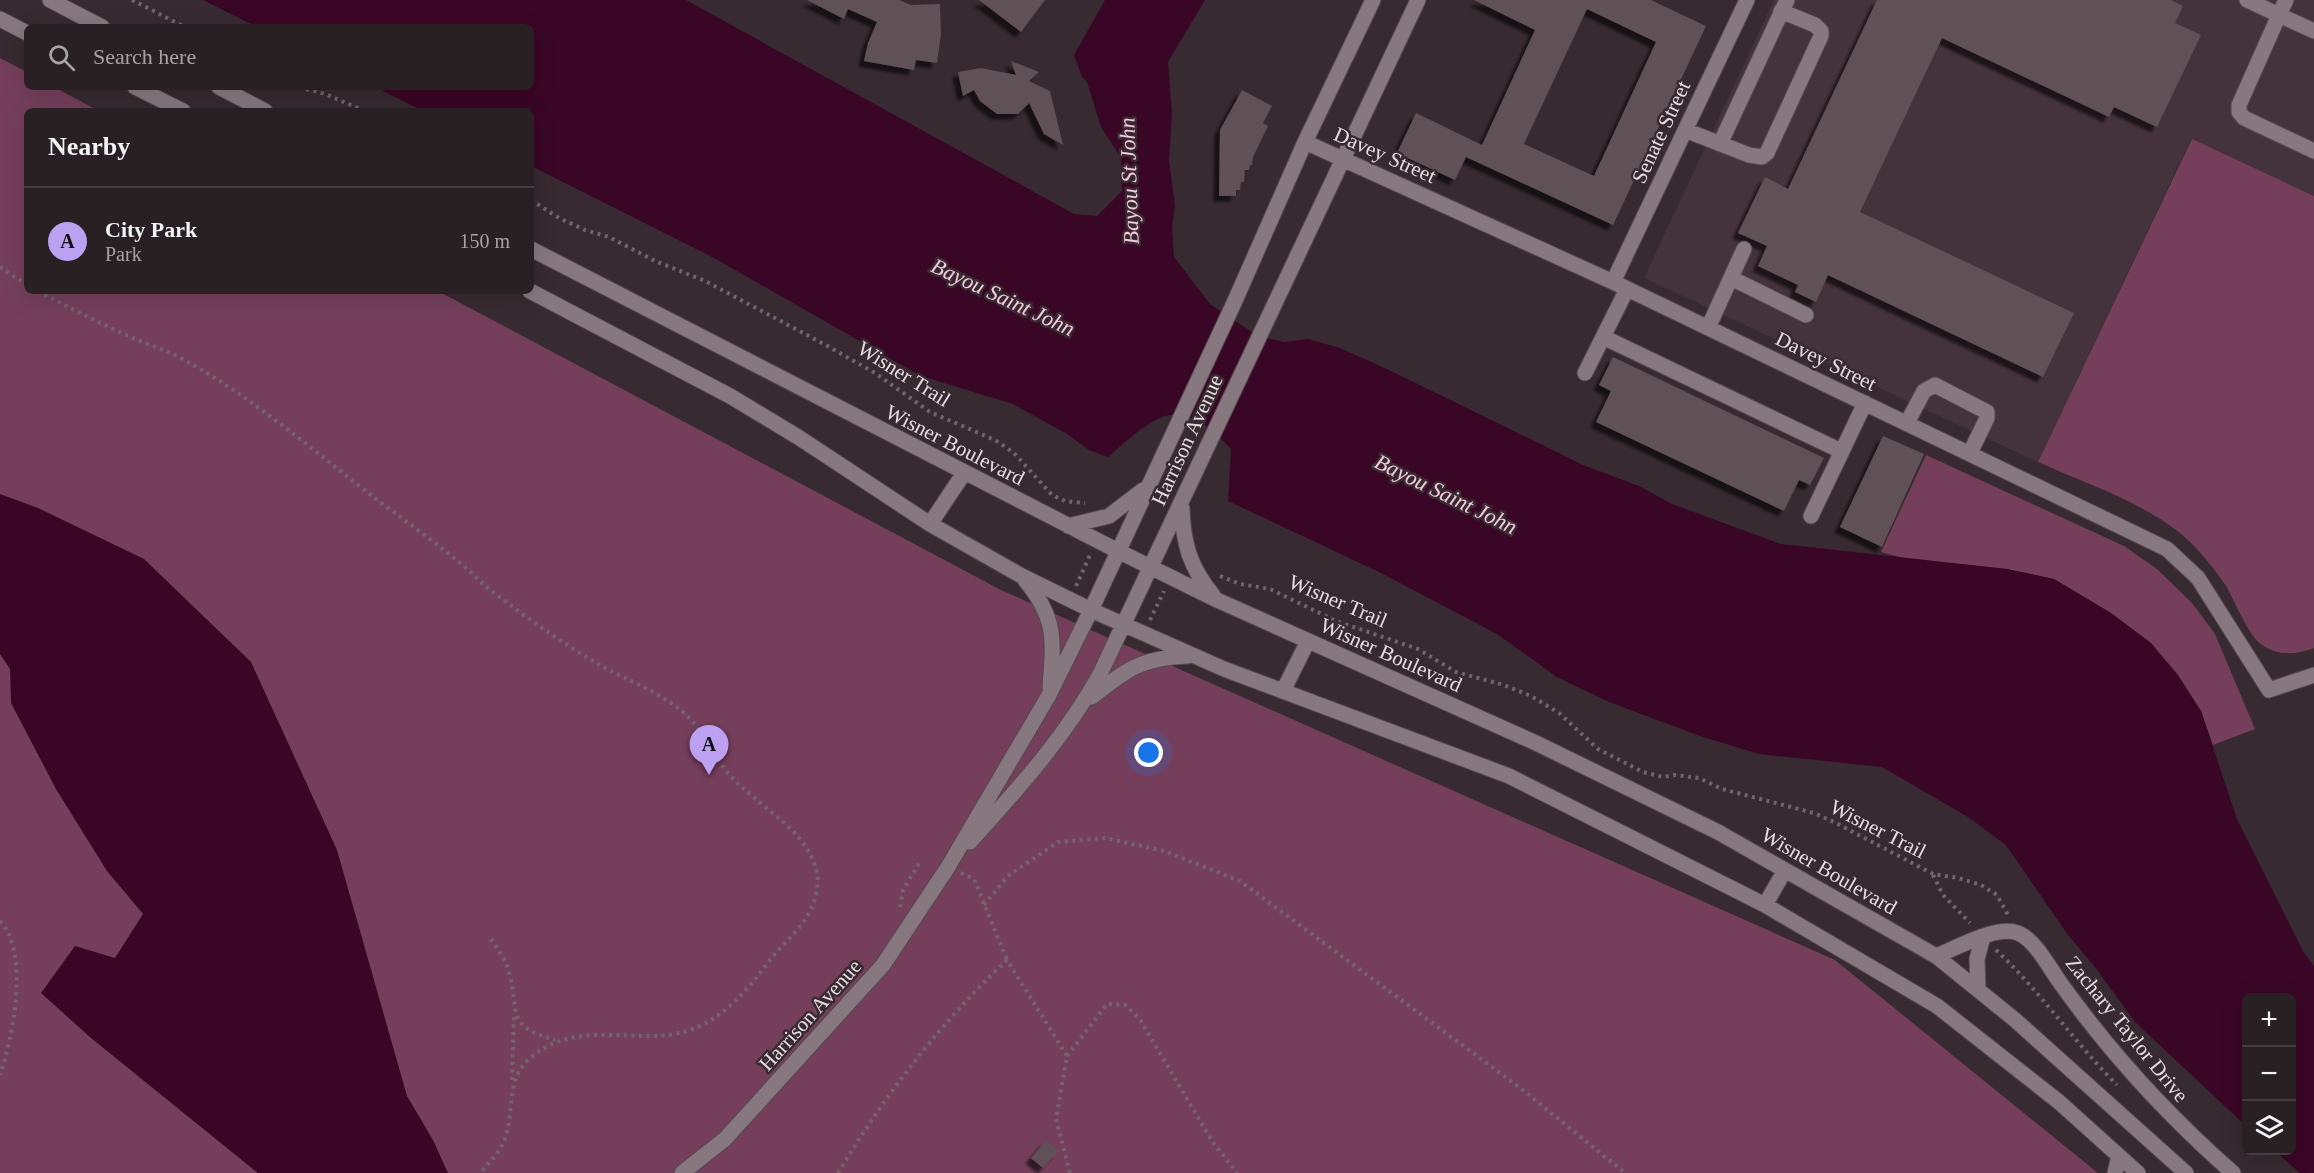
<!DOCTYPE html>
<meta charset="utf-8">
<style>
body{margin:0;font-family:Georgia,serif;background:#31282c;color:#f1f3f6}
.controls{position:absolute;right:18px;bottom:18px;display:grid;overflow:hidden;border-radius:9px;box-shadow:0 6px 24px #0002}
.controls button{width:54px;height:54px;display:grid;place-items:center;padding:0;border:0;border-bottom:2px solid #453e41;background:#292024;color:#f1f3f6;font:30px sans-serif}
.you{position:absolute;left:1149px;top:753px;width:21px;height:21px;margin:-15px;border:4px solid #fff;border-radius:50%;background:#1a73e8;box-shadow:0 0 0 9px #1a73e833}
.badge{display:grid;place-items:center;width:39px;height:39px;border-radius:50%;background:#bca0f2;color:#111;font-size:20px;font-weight:700}
.pin{position:absolute;translate:-50% -50px;filter:drop-shadow(0 2px 3px #0008)}
.pin::after{content:'';position:absolute;top:32px;width:21px;height:18px;background:inherit;clip-path:polygon(0 0,100% 0,50% 100%)}
.list{margin:0;padding:0;list-style:none}
h2{display:flex;justify-content:space-between;align-items:center;height:78px;margin:0;padding:0 24px;font-size:26px}
h2 small{font-size:20px;font-weight:400;color:#a5a3a6}
.list li{display:grid;grid-template-columns:39px 1fr auto;gap:18px;align-items:center;box-sizing:border-box;height:108px;padding:0 24px;border-top:2px solid #453e41}
.list b{display:block;font-size:22px;white-space:nowrap}
.list p{margin:0;font-size:20px;white-space:nowrap;color:#a5a3a6}
.list em{font-size:20px;font-style:normal;color:#a5a3a6}
.icon{flex:none;width:33px;height:33px;fill:none;stroke:currentColor;stroke-width:2;stroke-linecap:round;stroke-linejoin:round}
.map{position:relative;flex:none;width:2314px;height:1173px;overflow:hidden}
.search{position:absolute;background:#292024;box-shadow:0 6px 24px #0002;left:24px;top:24px;width:510px;height:66px;display:flex;align-items:center;gap:15px;box-sizing:border-box;padding:0 21px;border-radius:9px;color:#a5a3a6;font-size:22px}
.panel{position:absolute;background:#292024;box-shadow:0 6px 24px #0002;left:24px;top:108px;width:510px;height:186px;border-radius:9px}
.map>svg:first-child{display:block}
.built{fill:#45333b}
.green{fill:#753f5b}
.water{fill:#3a0625}
.building{fill:#5e5157;fill-rule:evenodd;filter:url(#shadow)}
.lines{fill:none;stroke-linecap:round;stroke-linejoin:round}
.minor-casing{stroke:#52484c;stroke-width:17}
.path{stroke:#71656b;stroke-width:4;stroke-dasharray:3 4.5;stroke-linecap:butt}
.minor{stroke:#87787f;stroke-width:15}
.labels{text-anchor:middle;dominant-baseline:central;stroke-width:5;stroke-linejoin:round;paint-order:stroke}
.street-label{font-size:21px;fill:#e6dde1;stroke:#372a30}
.water-label{font-size:22px;font-style:italic;fill:#f6cbdf;stroke:#372a30}
</style>
<div class="map">
<svg width="2314" height="1173" viewBox="0 0 2314 1173">
<defs>
<filter id="shadow"><feDropShadow dx="-5.5" dy="5.5" stdDeviation="1.5" flood-color="#0009"/></filter>
</defs>
<rect width="100%" height="100%" fill="#372a30"/>
<path class="built" d="M1774 0H2314V196L2191 139 2038 462 1644 278Z"/>
<path class="green" d="M0 58 27 72V87H54L99 111H27V291H438L1001 590 1835 960 2098 1173H0Z
M2192 139 2314 196V648C2296 655 2278 656 2262 645 2248 636 2235 601 2226 586 2219 576 2212 566 2204 557 2166 509 2093 487 2038 462Z
M1926 455 2124 546 2157 569 2192 603 2215 634 2255 729 2213 745 2201 711 2151 643 2111 613 2054 579 2007 569 1907 559 1881 552Z"/>
<path class="water" d="M203 0H686L1074 214 1097 216 1122 191 1121 158 1101 127 1087 82 1082 77 1074 55 1105 0H1205L1168 62 1172 114 1169 160 1175 206 1172 227 1174 257 1210 304 1258 336 1284 342 1308 339 1340 348 1387 369 1583 465 1639 486 1672 504 1781 544 2007 569 2054 579 2111 613 2151 643 2178 675 2201 711 2237 819 2304 953 2314 966V1173H2300L2275 1151 2292 1150V998H2246V1126L2135 1022 2095 967 2068 935 2006 845 1968 817 1882 767 1759 754 1700 736 1609 702 1557 677 1497 634 1379 572 1228 501 1231 449C1178 391 1157 415 1108 457L1089 450 1067 434 1013 404 921 376 716 259 531 166V111H423L375 87H531V27H257Z
M0 494 38 508 144 559 251 662 337 850 407 1096 433 1140 448 1173H258L91 1038 41 993 75 946 115 958 143 914 107 871 56 789 11 703 10 669 0 654Z"/>
<path class="building" d="M807 0H899L911 5 940 4 941 35 937 63 916 60 914 70 864 61 868 43 877 22 848 9 844 19Z
M979 0H1045L1021 32Z
M1474 0H1651L1706 26 1613 225 1466 157 1455 180 1397 153 1416 113 1482 145 1535 30ZM1587 9 1656 42 1594 176 1524 144Z
M1877 0H2171L2183 6 2175 23 2201 35 2157 127 2114 107 2109 117 1942 38 1860 212 2074 313 2043 377 1828 275 1816 302 1795 292 1798 285 1758 266 1767 246 1738 233 1765 177 1788 189Z
M1011 61 1039 72 1029 81 1050 91 1063 145 1044 134 1029 103 1018 114H997L980 101 974 90 963 96 958 72 981 68 1016 75Z
M1242 90 1272 106 1263 123 1268 126 1253 157 1252 165H1250L1249 170H1245L1244 182H1241L1240 190H1236V196H1219L1220 130Z
M1613 357 1824 458 1810 485 1799 480 1784 511 1596 422 1611 391 1599 385Z
M1883 436 1924 454 1882 547 1840 527Z
M1046 1141 1058 1151 1043 1168 1031 1158Z"/>
<g class="lines">
<g class="minor-casing">
<path id="minor" d="M50 0 102 27
M2247 0 2279 15 2239 105V112L2244 118 2314 151
M2286 0 2279 15 2314 31
M0 19 27 33
M135 87 183 111
M219 87 265 111
M1685 130 1749 155 1762 157 1767 153 1821 36V31L1815 25 1781 11
M1305 142 1613 282 2167 549 2198 578 2269 690 2314 675
M1720 144 1787 0
M531 249 1118 551 1217 600 1536 743 1718 832 1936 956 2014 1019 2186 1173
M1731 278 1806 315
M1613 282 1747 0
M530 291 730 396 798 437 930 524 1020 575 1091 610 1224 669 1509 776 1765 905 1937 1006 2059 1102 2138 1173
M1708 328 1744 249
M1603 337 1841 451
M1585 373 1627 289
M1907 423 1924 391 1935 385 1987 412V418L1970 453
M1182 508C1183 543 1190 568 1213 595
M1811 516 1865 403
M930 524 964 473
M1068 526 1109 516 1143 490
M1025 580C1056 618 1054 638 1050 686
M1283 691 1308 641
M1092 697C1128 668 1142 658 1188 656
M970 842C1018 789 1066 736 1101 672L1418 0
M1765 905 1785 870
M1936 956C1957 948 1996 925 2018 933 2035 940 2049 967 2059 981 2110 1053 2167 1115 2233 1173
M1978 988 1977 959 1983 937
M682 1173 725 1139 883 965 948 867 1049 695 1091 610 1234 303 1305 142 1373 0
M2115 1173 2119 1156"/>
</g>
<path class="path" d="M132 0 185 27
M299 87 325 94 365 111
M531 200 559 218 585 230 609 237 655 261 705 281 824 344 875 373 930 412 995 440 1014 453 1052 495 1065 501 1085 503
M0 267 27 285
M38 291C67 307 96 321 126 335 144 343 163 349 181 358 245 393 301 440 358 485 391 511 426 535 459 562 471 572 481 583 493 592 526 617 562 643 598 664 626 680 658 691 683 712 702 728 711 753 727 772 760 812 839 843 812 907 803 928 784 942 770 960 738 1002 708 1037 649 1036 608 1036 569 1028 534 1055 505 1076 515 1106 506 1136 501 1151 490 1162 480 1173
M1220 576 1240 584 1270 589 1336 621 1418 649 1456 672 1504 685 1531 696 1559 713 1598 749 1643 772 1663 777 1675 775 1699 778 1722 789 1814 813 1836 823 1933 874 1958 878 1981 885 1997 895 2008 915
M1076 586 1090 555
M1150 620 1164 591
M961 873 974 879 1007 960
M1933 875 1943 895 1970 923
M984 905 1008 876 1058 842 1105 838 1164 851 1240 881 1519 1087 1625 1173
M900 907 903 890 921 860
M0 921C30 952 13 1038 0 1075
M491 939C498 949 506 960 509 972 520 1011 504 1026 555 1040
M1996 950C2040 991 2074 1042 2117 1085
M1067 1056 1107 1004 1125 1005 1139 1018 1212 1141 1237 1173
M512 1080 514 1013
M838 1173C885 1095 940 1023 1007 960L1067 1056 1056 1119 1070 1173"/>
<use href="#minor" class="minor"/>
</g>
<g class="labels">
<g class="street-label">
<text transform="translate(1661 132) rotate(-65)">Senate Street</text>
<text transform="translate(1385 155) rotate(24)">Davey Street</text>
<text transform="translate(1826 361) rotate(26)">Davey Street</text>
<text transform="translate(904 374) rotate(32)">Wisner Trail</text>
<text transform="translate(1187 440) rotate(-65)">Harrison Avenue</text>
<text transform="translate(955 445) rotate(27)">Wisner Boulevard</text>
<text transform="translate(1338 601) rotate(23)">Wisner Trail</text>
<text transform="translate(1391 655) rotate(24)">Wisner Boulevard</text>
<text transform="translate(1878 829) rotate(27)">Wisner Trail</text>
<text transform="translate(1829 871) rotate(30)">Wisner Boulevard</text>
<text transform="translate(810 1015) rotate(-48)">Harrison Avenue</text>
<text transform="translate(2127 1029) rotate(51)">Zachary Taylor Drive</text>
</g>
<g class="water-label">
<text transform="translate(1129 181) rotate(-92)">Bayou St John</text>
<text transform="translate(1003 297) rotate(25)">Bayou Saint John</text>
<text transform="translate(1446 494) rotate(26)">Bayou Saint John</text>
</g>
</g>
</svg>
<div class="controls">
<button>+</button>
<button>−</button>
<button><svg class="icon" aria-label="layers" viewBox="0 0 24 24"><path d="M12 4l9 5-9 5-9-5zM3 14l9 5 9-5"/></svg></button>
</div>
<div class="you"></div>
<div class="pin badge" style="left:709px;top:775px">A</div>
<div class="search"><svg class="icon" aria-label="search" viewBox="0 0 24 24"><circle cx="10" cy="10" r="6"/><path d="M15 15l6 6"/></svg>Search here</div>
<section class="panel">
<h2>Nearby<small></small></h2>
<ul class="list">
<li><span class="badge">A</span><div><b>City Park</b><p>Park</p></div><em>150 m</em></li>
</ul>
</section>
</div>
